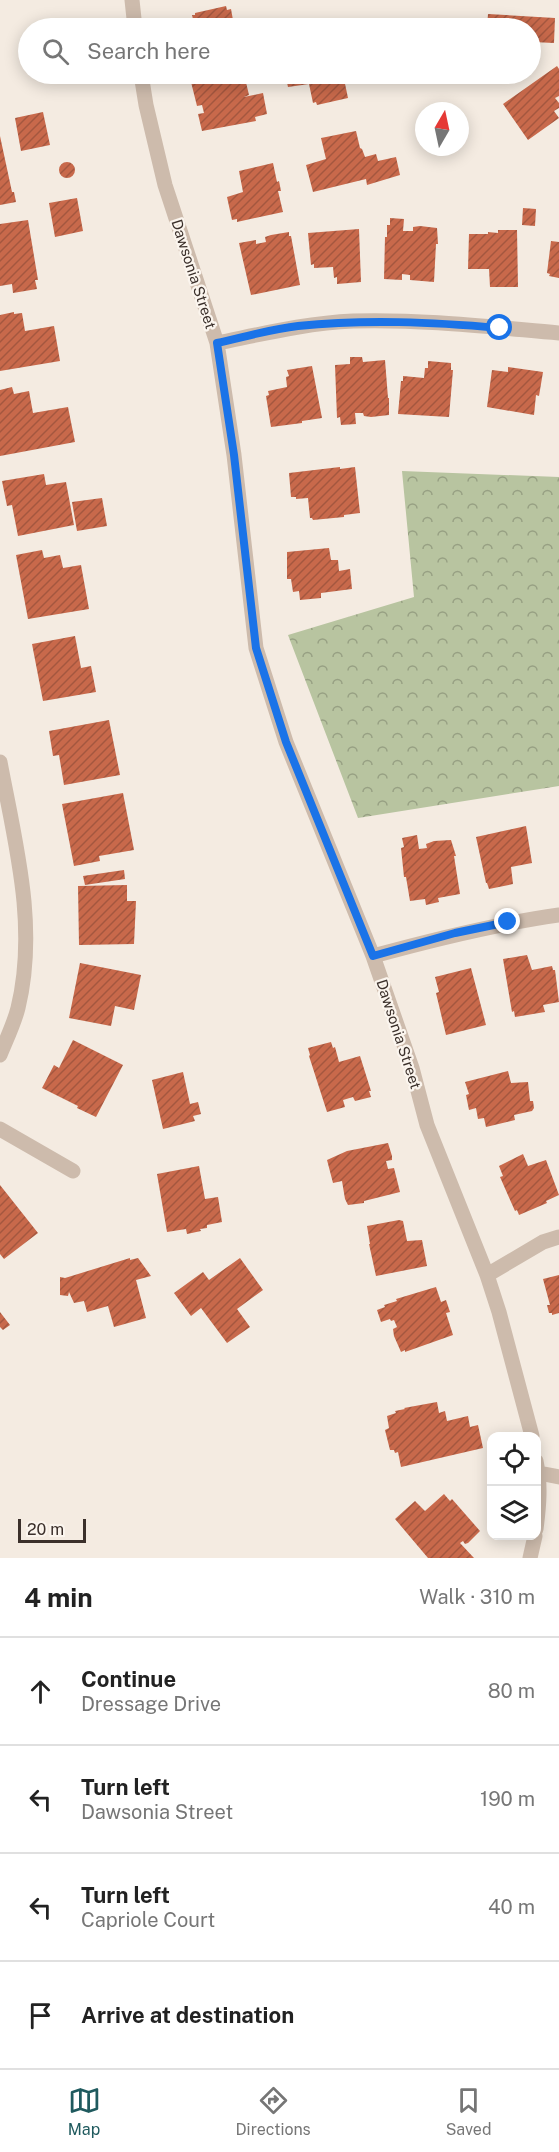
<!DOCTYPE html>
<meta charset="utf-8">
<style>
body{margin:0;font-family:"Public Sans",sans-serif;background:#f2f2f2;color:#222}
.controls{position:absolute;right:18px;bottom:18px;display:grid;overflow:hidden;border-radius:12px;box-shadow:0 3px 15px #0003}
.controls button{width:54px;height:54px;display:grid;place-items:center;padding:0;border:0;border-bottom:2px solid #e0e0e0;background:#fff;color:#222;font:30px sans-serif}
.compass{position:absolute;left:415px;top:102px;width:54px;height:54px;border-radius:50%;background:#fff;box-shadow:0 3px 15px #0003;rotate:9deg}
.scale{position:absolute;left:18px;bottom:15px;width:68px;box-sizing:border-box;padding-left:6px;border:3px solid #3b302b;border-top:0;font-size:16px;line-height:21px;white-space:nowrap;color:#3b302b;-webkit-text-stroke:4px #fbf5ee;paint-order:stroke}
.stop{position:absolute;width:18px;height:18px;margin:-14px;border:4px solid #1a73e8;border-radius:50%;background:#fff}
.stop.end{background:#1a73e8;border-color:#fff;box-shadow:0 2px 6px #0008}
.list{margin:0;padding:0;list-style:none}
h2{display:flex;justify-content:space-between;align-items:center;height:78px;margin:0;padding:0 24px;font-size:26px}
h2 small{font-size:20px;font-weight:400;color:#767676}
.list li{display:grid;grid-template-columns:39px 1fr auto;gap:18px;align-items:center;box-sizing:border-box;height:108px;padding:0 24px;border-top:2px solid #e0e0e0}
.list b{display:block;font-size:22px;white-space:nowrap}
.list p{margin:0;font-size:20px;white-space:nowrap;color:#767676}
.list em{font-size:20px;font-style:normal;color:#767676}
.icon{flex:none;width:33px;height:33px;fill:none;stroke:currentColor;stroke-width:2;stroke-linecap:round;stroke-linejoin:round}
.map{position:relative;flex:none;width:559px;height:1558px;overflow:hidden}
.search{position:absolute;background:#fff;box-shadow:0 3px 15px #0003;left:18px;right:18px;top:18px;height:66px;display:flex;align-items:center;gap:15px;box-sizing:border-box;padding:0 21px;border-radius:33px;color:#767676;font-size:22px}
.sheet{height:510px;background:#fff}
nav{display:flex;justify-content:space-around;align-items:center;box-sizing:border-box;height:84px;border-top:2px solid #e0e0e0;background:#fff;font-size:16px;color:#767676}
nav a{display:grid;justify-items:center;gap:3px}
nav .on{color:#1f5a5e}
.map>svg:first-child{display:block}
.park{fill:url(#park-crowns)}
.building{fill:url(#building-hatch)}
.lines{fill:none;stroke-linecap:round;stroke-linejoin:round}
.minor{stroke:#cdbbac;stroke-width:15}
.route{stroke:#1a73e8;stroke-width:8}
.labels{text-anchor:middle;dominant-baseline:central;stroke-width:4.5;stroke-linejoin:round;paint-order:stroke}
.street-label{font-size:15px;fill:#3b302b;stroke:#fbf5ee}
</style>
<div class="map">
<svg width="559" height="1558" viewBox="0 0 559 1558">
<defs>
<pattern id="park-crowns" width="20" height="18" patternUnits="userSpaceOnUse" patternTransform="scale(1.5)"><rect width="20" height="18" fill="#b8c4a0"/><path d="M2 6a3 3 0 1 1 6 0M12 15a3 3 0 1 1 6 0" fill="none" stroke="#97a083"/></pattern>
<pattern id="building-hatch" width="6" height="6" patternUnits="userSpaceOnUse" patternTransform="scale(1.5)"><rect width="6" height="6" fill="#c8694b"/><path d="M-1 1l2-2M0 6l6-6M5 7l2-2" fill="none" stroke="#a4573f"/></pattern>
</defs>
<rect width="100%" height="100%" fill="#f4ebe1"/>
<path class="park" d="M402 471 559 477V786L358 818 288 635 414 597Z"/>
<path class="building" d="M226 6 227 10 231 9 233 20H229L230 25 233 24 234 28H195L192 15H195V13Z
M488 14 555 18 554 43 533 42V51H530V28H487Z
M557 66 559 69V96L555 98 559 103V108L554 111 559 118 528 140 503 104Z
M228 74H244L249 95 244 97 263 93 267 114 255 117 256 121 202 131 198 114 204 113 202 105 197 106 191 82Z
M285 74H345L346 78 344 79 348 98 317 105 316 102 313 103 309 84 288 87Z
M43 112 50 145 21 151 15 118Z
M356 131 360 148 362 149 365 157 376 154 378 161 396 157 400 175 367 185 366 179 313 192 306 165 326 159 321 138Z
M0 136 12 192H14L16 202 0 205Z
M59 170a8 8 0 1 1 16 0a8 8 0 1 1-16 0Z
M273 163 277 182 279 181 281 191H278L283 212 237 222V219L232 220 227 197 243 192 239 171Z
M77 198 83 231 55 237 49 203Z
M523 208 536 209 535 226 522 225Z
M390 218 404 219 403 231H413V227L420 226 437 228 438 244H436L434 282 410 280V275L402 274V280L384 279 385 237H387V225H390Z
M28 220 38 280H35L37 289 13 293 12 284 0 286V224Z
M359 229 361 282 337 284V277L334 278 333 267 314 268V264L311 265 308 233Z
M498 230H517L518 287H490L489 269H468L469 234H488V232L498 233Z
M289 232V236H291L300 285 251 295 239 243 256 240V244L266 242 265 237 271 235Z
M551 241 559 242V278L549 276 550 274 547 273Z
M14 312V314L22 313 25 331 54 326 60 361 0 371V315Z
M350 357H362L363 362 385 360 388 398H389V415L371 417 364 416 363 413H355L356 424 341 425 340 417 337 418 335 365 350 364Z
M428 361 451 363V370H453L449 417 398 414 401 381H403V376L424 378 425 368H428Z
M312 366 322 418 302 421V423L271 427 266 396 269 395 268 391 287 387 286 377 289 376 287 370Z
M508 367 543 372 539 396 536 395 534 415 487 407 492 370 508 372Z
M12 387 14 394 29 391 33 413 68 407 75 442 0 456V390Z
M340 467V469L355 467 360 513 344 515V517L313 520 312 518H310L308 498 296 499V497H291L289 473Z
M44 474 46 485 66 482 74 525 18 536 12 505 7 506 2 481Z
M102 498 107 526 77 531 72 502Z
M329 548 331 560H338L339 571 350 569 352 589 321 593V598L300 600 299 591 293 592 291 579H287V552Z
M42 550 44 558 60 555 63 568 81 565 89 609 28 619 16 555Z
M75 636 81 668 91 666 96 692 43 701 32 644Z
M109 720 120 775 64 785 59 755 53 756 49 731Z
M123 793 134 850 99 856 100 861 74 866 62 804Z
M526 826 532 863 511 867 513 884 489 889 487 883H486L476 837Z
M417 835 419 849 427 848 426 844 434 841 451 840 456 856H454L460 894 438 898 439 902 426 905 425 899 410 901 406 877H404L401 848 404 847 402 838Z
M124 870 125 879 85 885 83 876Z
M127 885V901H136L134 944 79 945 78 886Z
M527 955 532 970 552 966 553 970H555L559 1002 543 1005 545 1012 515 1017 514 1011 512 1012 503 959Z
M80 963 141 975 134 1010 115 1006 111 1026 69 1018Z
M471 968 486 1025 446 1035 436 993 439 992 435 977Z
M73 1040 123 1065 96 1117 77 1108 78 1106 42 1088 54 1065 59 1068Z
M331 1042 333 1048 335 1047 339 1062 360 1056 371 1091H369L371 1097 355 1101 353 1097 343 1100 345 1107 327 1112 309 1056 310 1055 308 1048Z
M508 1071 511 1083 528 1082 530 1101H533L534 1108 532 1111 514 1115 515 1120 486 1127 484 1118 478 1119 476 1108 469 1110 466 1095 469 1094 465 1082Z
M183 1072 190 1104 198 1102 201 1114 193 1116 195 1121 163 1129 152 1080Z
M388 1143 392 1156V1160L386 1161 388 1169 394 1168 400 1192 364 1201V1203L348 1205 345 1199 342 1181 333 1183 327 1160 347 1151Z
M523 1154 528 1166 546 1160 559 1195 546 1201 547 1203 519 1215 517 1210 515 1211 500 1177 503 1176 499 1166Z
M199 1166 205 1199 218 1197 222 1222 207 1225V1228L200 1229 201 1231 187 1234 186 1229 167 1232 157 1174Z
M0 1185 38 1233 4 1259 0 1254Z
M399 1220 403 1221 407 1241 422 1240 427 1266 376 1276 369 1244H370L367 1226Z
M130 1258V1260L138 1258 151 1276 136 1280 146 1318 114 1327 108 1306 87 1312 84 1301 74 1303 69 1292 68 1296 60 1295V1277L65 1278Z
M240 1258 263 1290 237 1309 250 1327 227 1343 201 1308 191 1316 174 1293 203 1272 209 1280Z
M559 1275V1313L552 1315V1313H549L547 1305H550L543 1279Z
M436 1287 441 1302 446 1300 450 1312 446 1313 453 1335 405 1352V1350L401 1352 394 1336 393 1329 397 1327 394 1320 391 1321 390 1319 381 1322 377 1310 385 1307 384 1305 397 1301 396 1299Z
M0 1312 10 1325 3 1330 0 1327Z
M437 1402 439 1413 445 1411 447 1421 468 1416 470 1427 478 1425 483 1448 401 1467 398 1452 395 1453 394 1450H390L385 1430 389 1428 387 1416 396 1413 395 1411 405 1409 404 1408Z
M444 1494 450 1501 452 1499 480 1531 468 1543 465 1544 463 1541 460 1543 474 1558H428L395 1519 415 1501 425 1511Z"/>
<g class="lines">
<path class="minor" d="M132 0 135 28
M141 74 146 105 165 185 217 343 234 455 256 648 286 742 373 956 412 1068 427 1125 487 1275 499 1312 532 1436
M217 343C262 334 307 323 353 321 422 319 490 327 559 333
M0 762C15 842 38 926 18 1008 14 1024 6 1040 0 1055
M373 956C435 939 495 924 559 915
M0 1129 73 1171
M487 1275 543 1242 559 1237
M536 1461C541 1484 539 1506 536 1529
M539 1473 559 1477
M530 1558 535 1536"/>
</g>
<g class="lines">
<path class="route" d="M500 328C432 322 366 319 298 326 271 329 244 337 217 343L234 455 256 648 286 742 373 956 455 933 508 922"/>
</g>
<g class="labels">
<g class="street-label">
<text transform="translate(194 274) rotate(72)">Dawsonia Street</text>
<text transform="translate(399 1034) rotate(72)">Dawsonia Street</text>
</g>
</g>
</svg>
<div class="controls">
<button><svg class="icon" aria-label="locate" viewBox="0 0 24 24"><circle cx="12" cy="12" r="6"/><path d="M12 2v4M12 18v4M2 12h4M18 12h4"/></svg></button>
<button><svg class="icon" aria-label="layers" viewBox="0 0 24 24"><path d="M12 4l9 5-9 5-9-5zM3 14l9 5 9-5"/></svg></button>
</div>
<svg class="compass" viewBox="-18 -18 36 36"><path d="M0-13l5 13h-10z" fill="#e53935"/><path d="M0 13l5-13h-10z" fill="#767676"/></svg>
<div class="scale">20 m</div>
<div class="stop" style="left:500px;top:328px"></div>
<div class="stop end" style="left:508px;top:922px"></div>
<div class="search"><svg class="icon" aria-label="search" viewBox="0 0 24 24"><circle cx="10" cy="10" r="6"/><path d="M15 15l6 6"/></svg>Search here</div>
</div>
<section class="sheet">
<h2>4 min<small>Walk · 310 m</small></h2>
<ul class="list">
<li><svg class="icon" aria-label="ahead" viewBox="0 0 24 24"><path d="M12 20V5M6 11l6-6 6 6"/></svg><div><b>Continue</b><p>Dressage Drive</p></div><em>80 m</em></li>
<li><svg class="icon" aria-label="left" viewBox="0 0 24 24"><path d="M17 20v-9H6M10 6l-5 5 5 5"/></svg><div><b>Turn left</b><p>Dawsonia Street</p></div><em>190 m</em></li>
<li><svg class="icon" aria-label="left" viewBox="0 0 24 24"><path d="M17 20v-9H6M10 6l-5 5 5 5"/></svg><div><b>Turn left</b><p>Capriole Court</p></div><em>40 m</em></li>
<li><svg class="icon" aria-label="arrive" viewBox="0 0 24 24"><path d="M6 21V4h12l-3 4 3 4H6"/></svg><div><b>Arrive at destination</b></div></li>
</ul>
</section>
<nav>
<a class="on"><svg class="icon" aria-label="map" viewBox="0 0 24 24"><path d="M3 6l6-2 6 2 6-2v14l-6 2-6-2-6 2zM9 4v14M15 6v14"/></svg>Map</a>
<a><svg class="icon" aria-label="directions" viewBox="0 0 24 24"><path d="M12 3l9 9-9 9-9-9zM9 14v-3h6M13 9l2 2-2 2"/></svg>Directions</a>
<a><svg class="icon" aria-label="saved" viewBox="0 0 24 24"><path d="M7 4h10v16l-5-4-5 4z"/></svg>Saved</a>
</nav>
